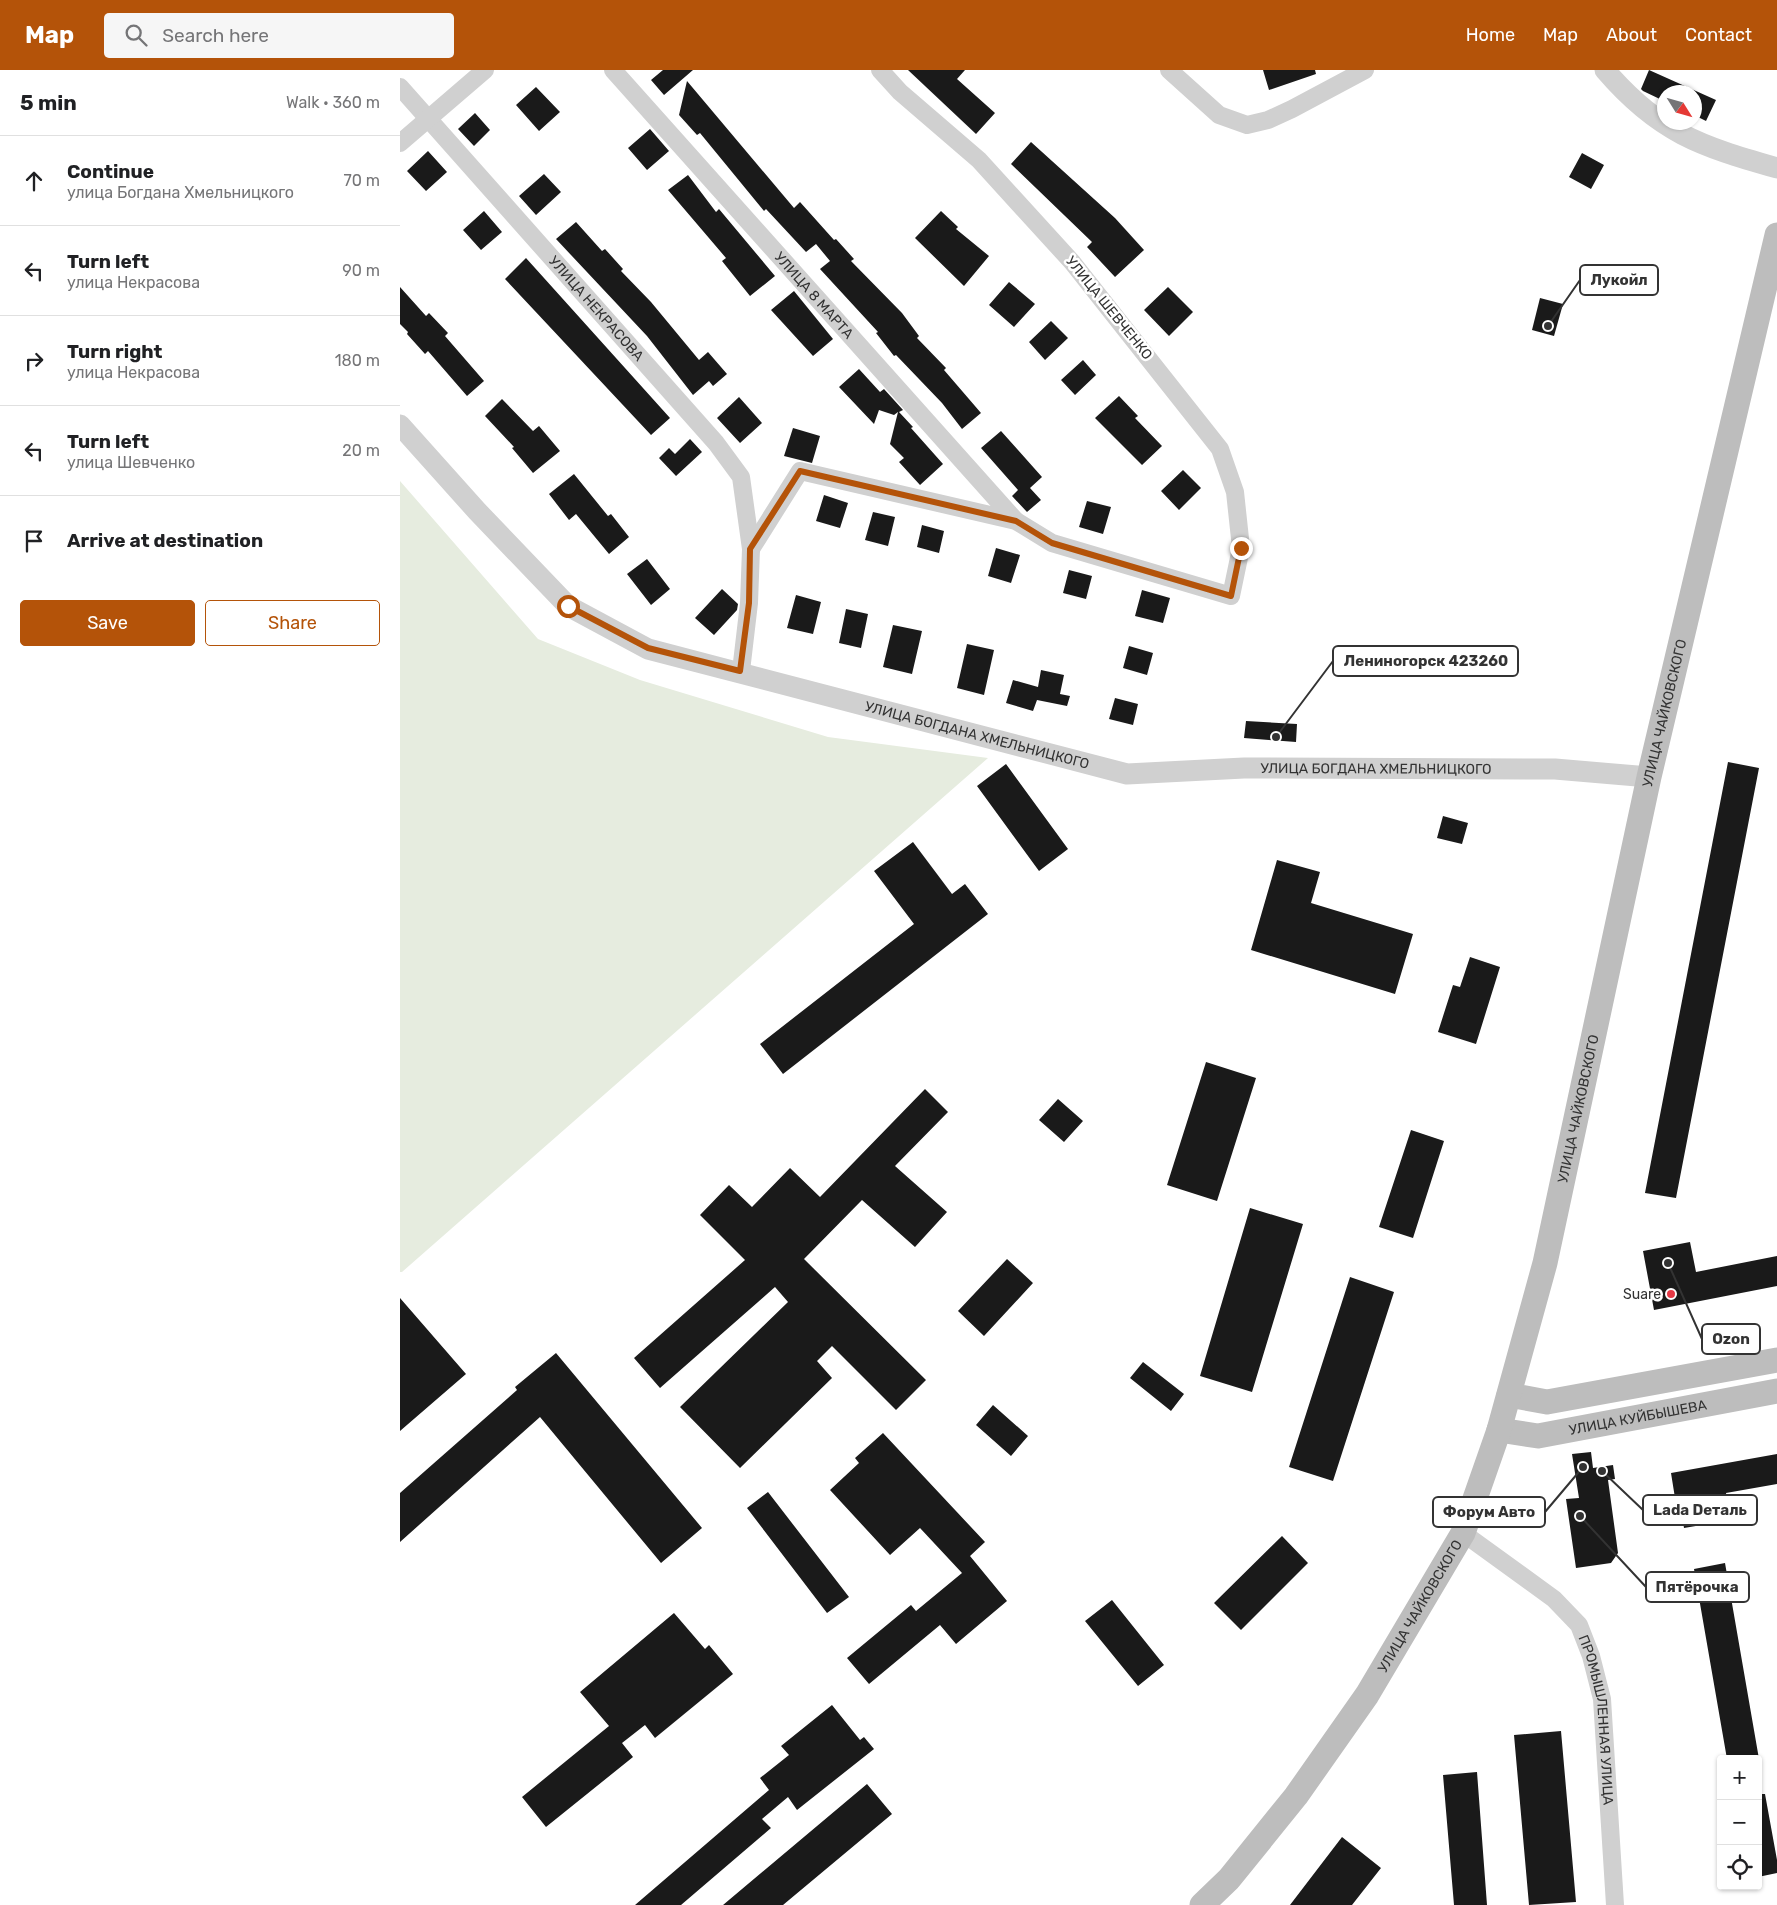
<!DOCTYPE html>
<meta charset="utf-8">
<style>
body{margin:0;font-family:Rubik,sans-serif;background:#f6f6f6;color:#202124}
.controls{position:absolute;right:15px;bottom:15px;display:grid;overflow:hidden;border-radius:5px;box-shadow:0 1px 4px #0004}
.controls button{width:45px;height:45px;display:grid;place-items:center;padding:0;border:0;border-bottom:1px solid #e0e0e0;background:#fff;color:#202124;font:25px sans-serif}
.compass{position:absolute;left:1257px;top:15px;width:45px;height:45px;border-radius:50%;background:#fff;box-shadow:0 1px 4px #0004;rotate:127deg}
.stop{position:absolute;width:15px;height:15px;margin:-11px;border:4px solid #b45309;border-radius:50%;background:#fff}
.stop.end{background:#b45309;border-color:#fff;box-shadow:0 1px 5px #0008}
.list{margin:0;padding:0;list-style:none}
h2{display:flex;justify-content:space-between;align-items:center;height:65px;margin:0;padding:0 20px;font-size:21px}
h2 small{font-size:16px;font-weight:400;color:#757577}
.list li{display:grid;grid-template-columns:32px 1fr auto;gap:15px;align-items:center;box-sizing:border-box;height:90px;padding:0 20px;border-top:1px solid #e0e0e0}
.list b{display:block;font-size:19px;white-space:nowrap}
.list p{margin:0;font-size:16px;white-space:nowrap;color:#757577}
.list em{font-size:16px;font-style:normal;color:#757577}
.actions{display:flex;gap:10px;padding:15px 20px}
.actions a{flex:1;padding:11px 0;border:1px solid #b45309;border-radius:5px;text-align:center;font-size:18px;color:#b45309}
.actions .main{background:#b45309;color:#fff}
.icon{flex:none;width:28px;height:28px;fill:none;stroke:currentColor;stroke-width:2;stroke-linecap:round;stroke-linejoin:round}
.map{position:relative;flex:none;width:1377px;height:1835px;overflow:hidden}
header{display:flex;align-items:center;gap:30px;box-sizing:border-box;height:70px;padding:0 25px;background:#b45309;color:#fff}
header strong{font-size:24px}
nav{display:flex;gap:28px;margin-inline-start:auto;font-size:18px}
.search{width:350px;height:45px;background:#f6f6f6;display:flex;align-items:center;gap:12px;box-sizing:border-box;padding:0 18px;border-radius:5px;color:#757577;font-size:19px}
main{display:flex}
aside{flex:1;background:#fff}
.map>svg:first-child{display:block}
.garden{fill:#e6ecdf}
.building{fill:#1a1a1a}
.lines{fill:none;stroke-linecap:round;stroke-linejoin:round}
.minor{stroke:#d0d0d0;stroke-width:18}
.tertiary{stroke:#d0d0d0;stroke-width:21}
.secondary{stroke:#bdbdbd;stroke-width:25}
.route{stroke:#b45309;stroke-width:6}
.poi-dot{fill:#e63946;stroke:#fff;stroke-width:2}
.labels{text-anchor:middle;dominant-baseline:central;stroke-width:5;stroke-linejoin:round;paint-order:stroke}
.street-label{font-size:14px;fill:#333;stroke:#fff}
.poi-label{font-size:14px;fill:#333;stroke:#fff;text-anchor:end}
.leader{fill:none;stroke:#333;stroke-width:2}
.callout-dot{fill:#333;stroke:#fff;stroke-width:2}
.callout{fill:#fff;stroke:#333;stroke-width:2}
.callout-label{font-size:15px;text-anchor:middle;font-weight:bold;fill:#333}
</style>
<header>
<strong>Map</strong>
<div class="search"><svg class="icon" aria-label="search" viewBox="0 0 24 24"><circle cx="10" cy="10" r="6"/><path d="M15 15l6 6"/></svg>Search here</div>
<nav><a>Home</a><a>Map</a><a>About</a><a>Contact</a></nav>
</header>
<main>
<aside>
<h2>5 min<small>Walk · 360 m</small></h2>
<ul class="list">
<li><svg class="icon" aria-label="ahead" viewBox="0 0 24 24"><path d="M12 20V5M6 11l6-6 6 6"/></svg><div><b>Continue</b><p>улица Богдана Хмельницкого</p></div><em>70 m</em></li>
<li><svg class="icon" aria-label="left" viewBox="0 0 24 24"><path d="M17 20v-9H6M10 6l-5 5 5 5"/></svg><div><b>Turn left</b><p>улица Некрасова</p></div><em>90 m</em></li>
<li><svg class="icon" aria-label="right" viewBox="0 0 24 24"><path d="M7 20v-9h11M14 6l5 5-5 5"/></svg><div><b>Turn right</b><p>улица Некрасова</p></div><em>180 m</em></li>
<li><svg class="icon" aria-label="left" viewBox="0 0 24 24"><path d="M17 20v-9H6M10 6l-5 5 5 5"/></svg><div><b>Turn left</b><p>улица Шевченко</p></div><em>20 m</em></li>
<li><svg class="icon" aria-label="arrive" viewBox="0 0 24 24"><path d="M6 21V4h12l-3 4 3 4H6"/></svg><div><b>Arrive at destination</b></div></li>
</ul>
<div class="actions"><a class="main">Save</a><a>Share</a></div>
</aside>
<div class="map">
<svg width="1377" height="1835" viewBox="0 0 1377 1835">
<rect width="100%" height="100%" fill="#fff"/>
<path class="garden" d="M0 411 138 569 240 610 428 667 588 688 2 1202H0Z"/>
<path class="building" d="M263 0H293L264 25 251 10Z
M508 0H565L557 9 595 43 576 64Z
M863 0H915L916 4 869 20Z
M1249 0 1316 30 1306 51 1294 45V22H1264V31L1243 21 1241 19Z
M287 11 394 138 400 132 434 170 436 169 454 189 451 191 502 243 519 266 517 268 546 298 544 300 581 343 562 359 542 333 496 285 494 286 476 263 478 262 420 199 430 191 416 174 406 182 366 139 364 141 300 63 297 65 279 45Z
M136 17 160 42 139 61 116 35Z
M75 43 90 60 74 76 58 59Z
M250 59 269 81 247 100 228 78Z
M631 72 715 148 744 180 715 207 687 177 692 172 611 94Z
M28 81 47 102 26 121 7 101Z
M1182 83 1204 95 1191 119 1169 107Z
M144 104 161 122 136 145 119 126Z
M288 105 316 142 319 139 375 206 350 226 322 191 326 188 268 120Z
M84 141 102 162 81 180 63 160Z
M541 141 558 157 556 159 589 186 564 216 515 168Z
M176 152 202 181 205 179 223 199 221 201 251 232 299 290 308 282 327 304 313 316 309 311 293 325 247 266 156 169Z
M126 188 270 348 251 365 105 209Z
M609 212 635 234 614 257 589 235Z
M0 217 26 246 29 243 48 263 45 266 84 311 67 326 28 281 25 284 7 264 8 262 0 254Z
M768 217 793 242 769 266 744 240Z
M394 221 433 269 413 286 371 240Z
M1140 228 1163 234 1154 266 1132 260Z
M651 251 668 268 645 290 629 272Z
M683 290 696 305 675 325 661 310Z
M459 299 480 322 484 319 503 340 499 342 513 357 511 358 543 394 520 415 499 392 504 388 490 374 498 342 494 345 479 340 474 354 439 317Z
M719 326 738 346 735 348 762 376 742 395 695 348Z
M339 327 362 353 340 373 317 348Z
M102 329 133 361 139 356 160 381 133 403 112 378 114 377 85 346Z
M393 358 420 366 412 393 384 386Z
M601 361 642 407 630 418 641 430 627 442 612 426 618 420 581 378Z
M290 369 302 382 276 406 259 388 269 378 275 384Z
M783 400 801 418 779 440 761 421Z
M174 404 208 446 211 444 229 467 209 484 176 444 169 450 149 424Z
M424 425 448 433 440 458 416 451Z
M687 431 711 437 703 464 679 457Z
M473 442 495 447 488 476 465 470Z
M522 455 544 461 539 483 517 477Z
M596 478 620 485 611 513 588 506Z
M247 489 270 519 251 535 227 504Z
M669 500 692 506 686 529 663 523Z
M322 519 338 534 337 540 314 565 295 548Z
M742 520 770 528 763 553 735 546Z
M396 525 421 532 413 564 387 558Z
M446 539 468 544 461 578 439 573Z
M493 555 522 561 512 604 483 597Z
M567 574 594 580 584 625 557 618Z
M729 576 753 583 747 605 723 598Z
M641 600 664 605 660 624 670 626 667 636 637 630 633 641 606 633 613 610 638 617Z
M715 628 738 634 733 655 709 649Z
M846 651 897 654 896 672 844 668Z
M1328 692 1359 698 1276 1128 1245 1123Z
M606 694 668 779 639 801 577 716Z
M1043 746 1068 753 1062 774 1037 768Z
M513 772 552 824 565 814 588 844 383 1004 360 974 514 854 474 801Z
M877 790 920 802 911 833 1013 864 995 924 851 880Z
M1070 887 1100 897 1076 974 1038 962 1053 915 1060 917Z
M806 992 856 1008 817 1131 767 1115Z
M525 1019 548 1042 495 1096 547 1142 515 1177 462 1130 404 1189 526 1310 496 1340 432 1276 417 1291 432 1308 340 1398 280 1337 388 1232 375 1217 260 1318 234 1288 345 1190 300 1145 329 1115 352 1137 390 1098 420 1127Z
M658 1029 683 1051 664 1072 639 1050Z
M1011 1060 1044 1071 1013 1168 979 1157Z
M850 1138 903 1154 852 1322 800 1306Z
M1290 1172 1296 1202 1377 1186V1216L1254 1240 1243 1181Z
M607 1189 633 1213 584 1266 558 1241Z
M950 1207 994 1222 933 1411 889 1397Z
M0 1228 66 1304 0 1361Z
M156 1283 302 1458 261 1493 140 1347 0 1472V1423L117 1320 115 1317Z
M743 1292 784 1324 771 1341 730 1308Z
M593 1335 628 1366 611 1386 576 1355Z
M483 1363 585 1472 570 1486 607 1531 556 1574 540 1555 469 1614 447 1588 511 1535 516 1541 562 1503 520 1458 490 1485 430 1420 459 1393 455 1388Z
M1191 1382 1193 1398 1213 1395 1215 1409 1208 1410 1218 1483 1211 1493 1176 1498 1166 1429 1179 1428 1172 1384Z
M1377 1384V1414L1326 1423 1331 1450 1284 1458 1279 1427 1275 1428 1271 1403Z
M368 1422 449 1527 427 1543 347 1438Z
M882 1466 908 1493 841 1560 814 1533Z
M1325 1493 1359 1689H1327L1294 1499Z
M712 1530 764 1595 738 1616 685 1551Z
M274 1543 305 1579 309 1575 333 1604 255 1668 245 1655 222 1673 233 1687 146 1757 122 1727 209 1656 180 1622Z
M432 1635 460 1670 464 1667 474 1679 397 1740 388 1727 362 1749 371 1758 281 1835H235L369 1720 360 1708 389 1685 381 1676Z
M1161 1661 1176 1832 1129 1835 1114 1665Z
M1077 1702 1087 1835H1054L1043 1705Z
M467 1714 492 1744 383 1835H323Z
M1358 1724H1365L1377 1790V1803L1358 1807Z
M942 1767 981 1798 952 1835H890Z"/>
<g class="lines">
<g class="minor">
<path id="s1" d="M213 0 616 451"/>
<path d="M769 0 819 45 847 55 868 50 892 39 965 0"/>
<path id="s2" d="M0 17 316 373 341 407 351 479 349 533 341 601"/>
<path d="M0 73 85 0"/>
<path d="M351 479 400 401 616 451 652 473 831 526 841 478 835 422 820 379 672 192 579 90 500 22 480 0"/>
<path id="s3" d="M1063 1463 1154 1529 1179 1555 1191 1586 1202 1629 1215 1835"/>
</g>
<g class="tertiary">
<path d="M1205 0C1259 63 1300 76 1377 98"/>
<path id="s4" d="M0 355 77 441 168 536 248 579 727 704 844 698 1155 699 1249 707"/>
</g>
<g class="secondary">
<path d="M1109 1325 1147 1332 1377 1290"/>
<path id="s5" d="M1099 1360 1138 1366 1377 1321"/>
<path id="s6" d="M802 1835 829 1809 896 1726 967 1625 1063 1463 1099 1360 1145 1193 1249 707 1377 165"/>
</g>
</g>
<g class="lines">
<path class="route" d="M168 536 248 578 340 601 349 533 350 479 400 401 616 451 652 473 831 526 841 478"/>
</g>
<circle class="poi-dot" cx="1271" cy="1224" r="5"/>
<g class="labels">
<g class="street-label">
<text stroke="none"><textPath href="#s1" startOffset="302">УЛИЦА 8 МАРТА</textPath></text>
<text stroke="none"><textPath href="#s2" startOffset="296">УЛИЦА НЕКРАСОВА</textPath></text>
<text transform="translate(709 238) rotate(51)">УЛИЦА ШЕВЧЕНКО</text>
<text stroke="none"><textPath href="#s6" startOffset="1301">УЛИЦА ЧАЙКОВСКОГО</textPath></text>
<text stroke="none"><textPath href="#s4" startOffset="678">УЛИЦА БОГДАНА ХМЕЛЬНИЦКОГО</textPath></text>
<text stroke="none"><textPath href="#s4" startOffset="1082">УЛИЦА БОГДАНА ХМЕЛЬНИЦКОГО</textPath></text>
<text stroke="none"><textPath href="#s6" startOffset="896">УЛИЦА ЧАЙКОВСКОГО</textPath></text>
<text stroke="none"><textPath href="#s5" startOffset="141">УЛИЦА КУЙБЫШЕВА</textPath></text>
<text stroke="none"><textPath href="#s6" startOffset="371">УЛИЦА ЧАЙКОВСКОГО</textPath></text>
<text stroke="none"><textPath href="#s3" startOffset="246">ПРОМЫШЛЕННАЯ УЛИЦА</textPath></text>
</g>
<g class="poi-label">
<text x="1261" y="1224">Suare</text>
</g>
</g>
<path class="leader" d="M1148 256L1180 210M876 667L933 591M1268 1193L1302 1269M1202 1401L1243 1440M1183 1397L1145 1442M1180 1446L1246 1517"/>
<g class="callout-dot">
<circle cx="1148" cy="256" r="5"/>
<circle cx="876" cy="667" r="5"/>
<circle cx="1268" cy="1193" r="5"/>
<circle cx="1202" cy="1401" r="5"/>
<circle cx="1183" cy="1397" r="5"/>
<circle cx="1180" cy="1446" r="5"/>
</g>
<g class="callout">
<rect x="1180" y="195" width="78" height="30" rx="5"/>
<rect x="933" y="576" width="185" height="30" rx="5"/>
<rect x="1302" y="1254" width="58" height="30" rx="5"/>
<rect x="1243" y="1425" width="114" height="30" rx="5"/>
<rect x="1033" y="1427" width="112" height="30" rx="5"/>
<rect x="1246" y="1502" width="103" height="30" rx="5"/>
</g>
<g class="callout-label">
<text x="1219" y="215">Лукойл</text>
<text x="1026" y="596">Лениногорск 423260</text>
<text x="1331" y="1274">Ozon</text>
<text x="1300" y="1445">Lada Dеталь</text>
<text x="1089" y="1447">Форум Авто</text>
<text x="1297" y="1522">Пятёрочка</text>
</g>
</svg>
<div class="controls">
<button>+</button>
<button>−</button>
<button><svg class="icon" aria-label="locate" viewBox="0 0 24 24"><circle cx="12" cy="12" r="6"/><path d="M12 2v4M12 18v4M2 12h4M18 12h4"/></svg></button>
</div>
<svg class="compass" viewBox="-18 -18 36 36"><path d="M0-13l5 13h-10z" fill="#e53935"/><path d="M0 13l5-13h-10z" fill="#757577"/></svg>
<div class="stop" style="left:168px;top:536px"></div>
<div class="stop end" style="left:841px;top:478px"></div>
</div>
</main>
